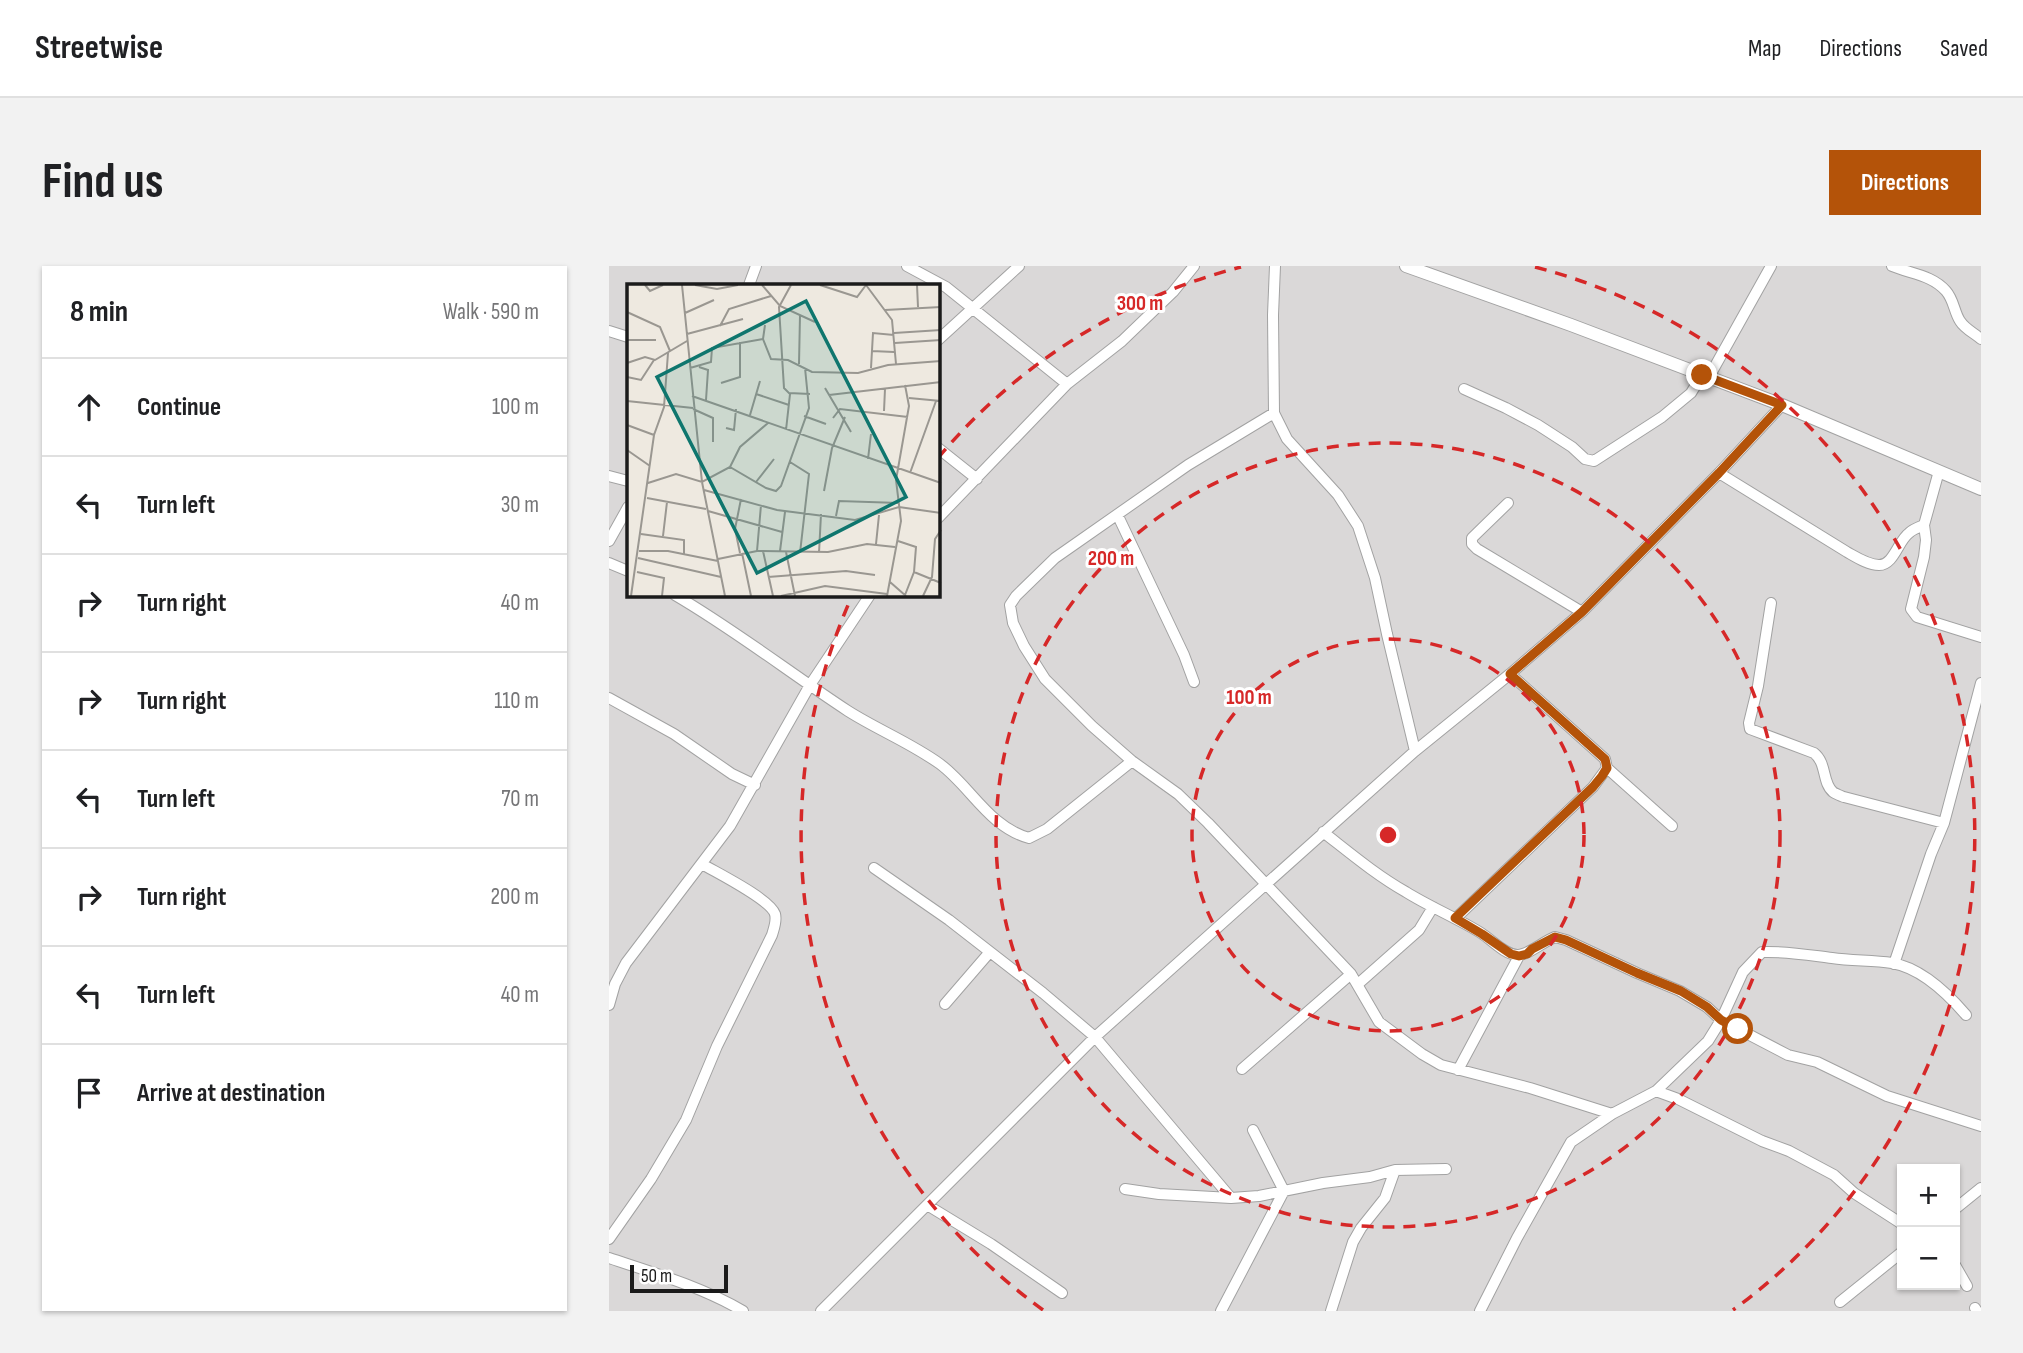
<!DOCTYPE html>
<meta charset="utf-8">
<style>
body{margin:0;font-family:"Sofia Sans Condensed",sans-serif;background:#f2f2f2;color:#202124}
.controls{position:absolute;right:21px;bottom:21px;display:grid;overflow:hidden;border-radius:0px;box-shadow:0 2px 5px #0004}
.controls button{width:63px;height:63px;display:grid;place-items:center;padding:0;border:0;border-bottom:2px solid #e0e0e0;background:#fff;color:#202124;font:35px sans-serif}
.scale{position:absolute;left:21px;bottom:18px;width:98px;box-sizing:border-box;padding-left:7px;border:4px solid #1b1b1b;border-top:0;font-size:19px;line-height:24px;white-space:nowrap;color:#1b1b1b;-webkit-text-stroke:5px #fff;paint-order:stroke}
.stop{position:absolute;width:21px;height:21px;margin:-16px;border:5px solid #b45309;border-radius:50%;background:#fff}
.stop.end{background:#b45309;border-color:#fff;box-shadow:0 2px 7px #0008}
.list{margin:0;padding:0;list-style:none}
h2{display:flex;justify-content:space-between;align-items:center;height:91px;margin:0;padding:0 28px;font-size:30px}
h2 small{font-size:23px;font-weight:400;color:#757577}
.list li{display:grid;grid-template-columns:46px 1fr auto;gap:21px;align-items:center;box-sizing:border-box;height:98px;padding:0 28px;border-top:2px solid #e0e0e0}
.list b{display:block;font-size:26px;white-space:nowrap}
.list em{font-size:23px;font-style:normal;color:#757577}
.icon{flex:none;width:38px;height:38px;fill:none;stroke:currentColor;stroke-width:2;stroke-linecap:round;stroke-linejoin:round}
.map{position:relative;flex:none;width:1372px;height:1045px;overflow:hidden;border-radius:0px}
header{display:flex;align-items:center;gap:42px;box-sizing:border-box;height:98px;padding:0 35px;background:#fff;border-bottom:2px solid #e0e0e0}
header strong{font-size:33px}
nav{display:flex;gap:38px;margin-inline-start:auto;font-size:24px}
.intro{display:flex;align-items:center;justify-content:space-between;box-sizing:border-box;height:168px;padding:0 42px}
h1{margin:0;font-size:49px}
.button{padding:18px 32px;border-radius:0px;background:#b45309;color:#fff;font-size:24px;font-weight:700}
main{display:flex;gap:42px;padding:0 42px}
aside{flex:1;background:#fff;border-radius:0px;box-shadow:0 2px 5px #0004}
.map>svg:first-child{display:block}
.residential{fill:#dad8d8;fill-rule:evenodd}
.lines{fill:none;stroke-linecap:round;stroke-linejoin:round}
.minor-casing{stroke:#a2a2a2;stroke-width:12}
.tertiary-casing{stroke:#a2a2a2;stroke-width:14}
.minor{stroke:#fff;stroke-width:10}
.tertiary{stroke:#fff;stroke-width:12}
.route{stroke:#b45309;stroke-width:9}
.ring{fill:none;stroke:#d62828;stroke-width:3.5;stroke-dasharray:12 9}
.inset-road{fill:none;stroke:#9a9791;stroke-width:2}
.view{fill:#0f766e;fill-opacity:0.15;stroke:#0f766e;stroke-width:3.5}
.inset-edge{fill:none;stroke:#1b1b1b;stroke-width:3.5}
.centre{fill:#d62828;stroke:#fff;stroke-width:3.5}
.ring-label{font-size:21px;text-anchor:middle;font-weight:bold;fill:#d62828;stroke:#fff;stroke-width:6;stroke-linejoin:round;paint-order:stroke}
</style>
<header>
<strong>Streetwise</strong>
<nav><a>Map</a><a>Directions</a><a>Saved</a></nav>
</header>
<div class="intro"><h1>Find us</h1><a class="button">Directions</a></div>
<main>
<aside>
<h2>8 min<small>Walk · 590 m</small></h2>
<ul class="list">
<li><svg class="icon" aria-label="ahead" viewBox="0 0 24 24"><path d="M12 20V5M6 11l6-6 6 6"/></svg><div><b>Continue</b></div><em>100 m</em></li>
<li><svg class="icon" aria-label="left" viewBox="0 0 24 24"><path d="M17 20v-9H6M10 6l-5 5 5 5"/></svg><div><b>Turn left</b></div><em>30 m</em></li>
<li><svg class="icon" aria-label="right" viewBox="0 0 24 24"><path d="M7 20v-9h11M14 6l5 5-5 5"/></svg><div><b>Turn right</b></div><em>40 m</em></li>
<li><svg class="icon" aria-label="right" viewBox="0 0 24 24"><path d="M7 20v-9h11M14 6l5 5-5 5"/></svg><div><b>Turn right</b></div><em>110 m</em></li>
<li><svg class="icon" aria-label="left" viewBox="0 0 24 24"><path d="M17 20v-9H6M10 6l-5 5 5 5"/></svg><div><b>Turn left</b></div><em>70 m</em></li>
<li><svg class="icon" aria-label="right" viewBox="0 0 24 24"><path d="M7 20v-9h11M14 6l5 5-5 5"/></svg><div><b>Turn right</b></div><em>200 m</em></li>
<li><svg class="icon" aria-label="left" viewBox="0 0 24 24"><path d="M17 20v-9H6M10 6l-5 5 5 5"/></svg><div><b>Turn left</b></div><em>40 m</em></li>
<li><svg class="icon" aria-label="arrive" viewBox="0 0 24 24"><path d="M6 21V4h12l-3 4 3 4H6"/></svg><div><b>Arrive at destination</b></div></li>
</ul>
</aside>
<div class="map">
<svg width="1372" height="1045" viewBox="0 0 1372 1045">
<rect width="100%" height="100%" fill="#eee9e0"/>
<path class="residential" d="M0 0H1372V1045H0ZM19 19H329V329H19ZM1293 903H1346V1019H1293Z"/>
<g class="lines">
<g class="minor-casing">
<path id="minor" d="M298 0 337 21 458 118
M666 0 664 49 665 147 678 173 729 229 749 260 766 312 778 368 806 485
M1283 0C1302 8 1323 9 1337 25 1345 34 1345 46 1351 55 1356 63 1365 67 1372 73
M140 19 147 0
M0 65 19 71
M329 74 410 0
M1100 111 1162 0
M855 123 897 142 929 159 963 181 976 193 985 195 1053 151 1082 127 1093 109
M665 147 579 199 446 292 407 330 401 339 404 357 415 380 436 413 483 460 523 495 569 528 599 557 742 708 770 756 813 788 832 799 921 822 1003 848
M329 182 368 213
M1330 205 1315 259 1317 274 1315 291 1302 343 1308 351 1372 371
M1110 207 1238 286C1247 291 1259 299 1270 299 1285 299 1289 275 1300 267 1304 263 1310 261 1315 259
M0 210 19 215
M899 237 863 272V278L868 283 973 346
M509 250 575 389 585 416
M329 252 458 118 513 75 564 26 585 0
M0 275 19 241
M0 297 19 305
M66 329C126 364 181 407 239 445 269 464 302 477 331 498 362 521 380 561 420 572L438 563 523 495
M1162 337 1149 420 1140 457 1141 463 1205 487C1218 497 1213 517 1224 526 1225 527 1234 531 1235 531L1335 557
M901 408 996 493 998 502 1063 560
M0 432 65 468 123 508 146 519
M714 566C741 587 767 609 797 626 821 641 848 652 872 667 883 674 895 688 908 689 918 690 935 675 946 671L957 674 1028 707 1071 725 1098 741 1112 754 1179 789 1208 796 1278 830 1372 860
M265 602 340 654 434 727 486 771 622 932
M847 652 984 521 998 502
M1285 698 1322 588 1335 557 1372 417
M749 718 810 664 824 641
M336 738 380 687
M0 739 6 718 17 697 121 560 201 419 261 329
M633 803 742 708
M849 804 910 690
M1047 825 1069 833 1153 875 1180 885 1225 909 1245 927 1293 958
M516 923 550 928 622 932 650 930 714 917 761 911 786 904 837 903
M318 939 382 978 453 1027
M1346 943 1372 922
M0 973 42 913 77 854 108 780 163 669C165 662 168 655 166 648 161 633 108 607 93 598
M0 992C45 1007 93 1021 134 1045
M1346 999 1358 1020
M1231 1036 1293 986
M1366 1042 1368 1045
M212 1045 486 771 806 485 901 408 973 346 1110 207 1173 139
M612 1045 675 925 644 864
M722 1045 744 976 752 962 776 932 786 904
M871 1045 908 972 962 876 1003 848 1047 825 1099 775 1112 754 1134 706 1153 686C1176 685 1199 689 1223 692 1243 695 1263 694 1283 697 1312 702 1339 728 1357 749"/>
</g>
<g class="tertiary-casing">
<path id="tertiary" d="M797 0 962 59 1173 139 1372 223"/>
</g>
<use href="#minor" class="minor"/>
<use href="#tertiary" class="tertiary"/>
</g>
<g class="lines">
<path class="route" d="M1093 109 1173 139 1110 207 973 346 901 408 996 493 998 502 993 510 984 521 846 652 873 668 902 688 910 690 918 688 923 683 946 671 957 674 1028 707 1072 725 1098 741 1112 754 1129 763"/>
</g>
<g class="ring">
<circle cx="779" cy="569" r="196"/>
<circle cx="779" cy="569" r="392"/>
<path d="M434 1044A587 587 0 0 1 243 330M329 192A587 587 0 0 1 632 1M926 1A587 587 0 0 1 1124 1044"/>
</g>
<g transform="translate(18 18)">
<rect width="313" height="313" fill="#eee9e0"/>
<path class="inset-road" d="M18 1 23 7 36 1M55 1 75 198 98 312M68 1 90 5 111 1M135 1 153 22 188 38M193 1 230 13 239 1M239 1 265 36 269 80M290 1 291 23M258 26 314 23M0 28 33 43 43 67M58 29 87 16M138 41 136 55 144 75 161 76 185 88 231 89 261 81 314 77M93 42 102 25 144 12M267 49 314 46M60 50 116 35M0 56H29M268 59 314 56M245 67 267 68M0 79 18 73 28 76 60 57M172 80 173 31M72 83 81 86 79 116M63 84 84 78 85 64 136 55M244 84 246 49 267 51M0 93 14 96 27 76M94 99 113 93V58M198 104 224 148M162 109 183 110M129 110 162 121M202 111 314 98M65 112 314 199M282 114 314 117M0 117 66 124M66 125 86 134V158M257 127 258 105M123 131 133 97M177 132 199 140M206 134 213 125 281 133M0 141 27 151M99 144 107 146 109 125M159 146 163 110 157 104 152 23 164 1M0 166 23 182M241 175 244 150M163 178 182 190 173 269M103 183 139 204 149 207 154 202 182 124 178 84M283 189 309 117M129 198 147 175M21 199 49 190 75 198 103 183 113 163 141 139M77 206 150 226 228 236 272 223 314 229M197 207 205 164 218 133M20 214 79 225M81 227 155 248M209 232 212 217 272 219M14 250 57 256V271M36 252 40 218M271 257 289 263 287 288 278 311M249 260 252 231M12 267H41L91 277M130 267 134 221M136 267 146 312M153 267 158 228M159 268 168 312M113 269 108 245 114 215M115 269 124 312M192 269 194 230M11 274 94 293M91 275 130 267 201 268 240 260 268 263M10 288 37 294 35 312M287 288 314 299M141 293 219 287 248 291M263 298 279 312M4 312 27 151 37 123 41 69M154 312 198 302 260 310M260 312 274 237 269 196 282 122 278 101M296 312 305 293 308 255 314 246"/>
<path class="view" d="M179 17 279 213 130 289 30 93Z"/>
<rect width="313" height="313" class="inset-edge"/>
</g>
<circle cx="779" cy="569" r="10" class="centre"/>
<g class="ring-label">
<text x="531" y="44">300 m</text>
<text x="502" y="299">200 m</text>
<text x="640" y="438">100 m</text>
</g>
</svg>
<div class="controls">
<button>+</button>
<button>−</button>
</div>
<div class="scale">50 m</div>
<div class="stop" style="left:1129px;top:763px"></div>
<div class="stop end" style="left:1093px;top:109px"></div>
</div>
</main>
